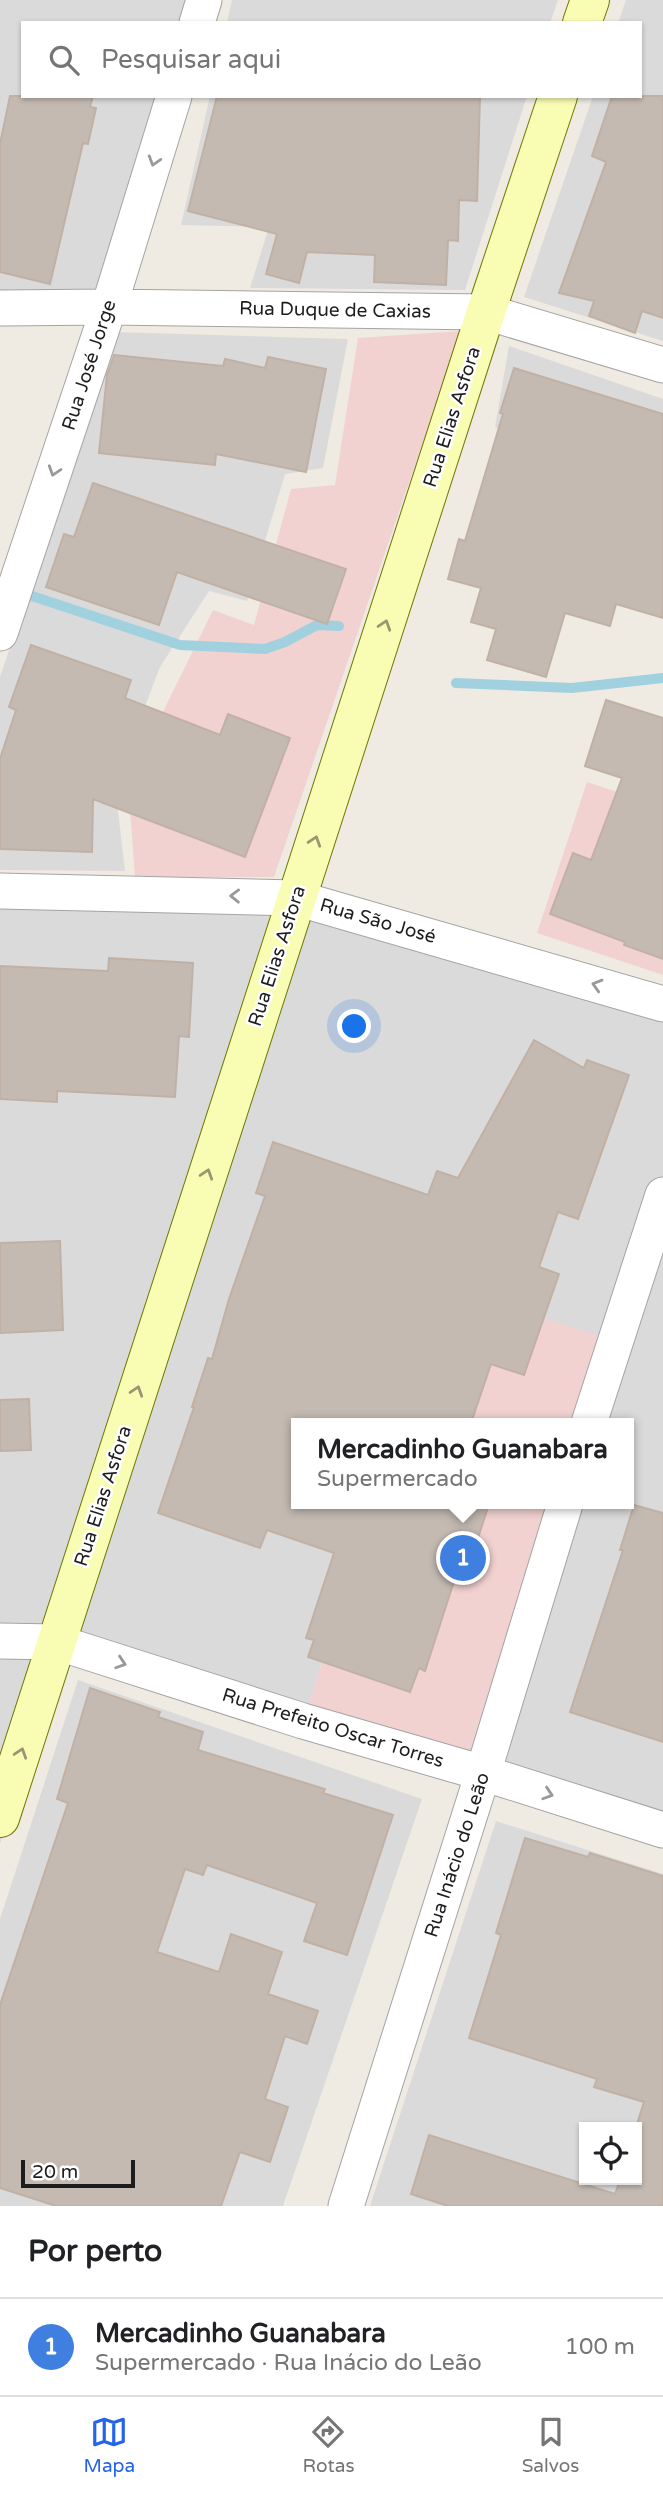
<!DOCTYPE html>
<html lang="pt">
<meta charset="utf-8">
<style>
body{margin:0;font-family:"Varela Round",sans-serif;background:#f6f6f6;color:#202124}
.controls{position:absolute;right:21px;bottom:21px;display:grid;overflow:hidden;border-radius:0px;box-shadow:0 2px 5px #0004}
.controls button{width:63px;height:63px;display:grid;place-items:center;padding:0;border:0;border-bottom:2px solid #e0e0e0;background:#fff;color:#202124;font:35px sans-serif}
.scale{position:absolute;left:21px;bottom:18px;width:114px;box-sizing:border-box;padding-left:7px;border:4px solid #1d1d1d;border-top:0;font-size:19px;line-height:24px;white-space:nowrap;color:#1d1d1d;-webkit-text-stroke:5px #fff;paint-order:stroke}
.you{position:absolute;left:355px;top:1027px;width:24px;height:24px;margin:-18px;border:5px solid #fff;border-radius:50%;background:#1a73e8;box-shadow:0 0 0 10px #1a73e833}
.badge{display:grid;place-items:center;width:46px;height:46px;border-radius:50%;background:#2563eb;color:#fff;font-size:23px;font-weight:700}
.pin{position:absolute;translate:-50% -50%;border:4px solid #fff;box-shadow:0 2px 7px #0006}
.popup{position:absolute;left:291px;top:1418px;width:343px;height:91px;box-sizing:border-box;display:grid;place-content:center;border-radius:0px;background:#fff;filter:drop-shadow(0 2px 5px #0005);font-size:23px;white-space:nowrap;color:#757577}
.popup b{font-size:26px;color:#202124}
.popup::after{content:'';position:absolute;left:50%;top:100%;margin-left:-14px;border:14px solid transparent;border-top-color:#fff}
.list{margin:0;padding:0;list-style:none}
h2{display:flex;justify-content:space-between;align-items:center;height:91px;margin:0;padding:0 28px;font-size:30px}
h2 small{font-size:23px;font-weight:400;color:#757577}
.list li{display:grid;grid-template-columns:46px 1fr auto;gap:21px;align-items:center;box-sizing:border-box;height:98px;padding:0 28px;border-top:2px solid #e0e0e0}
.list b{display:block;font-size:26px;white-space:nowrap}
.list p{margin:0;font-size:23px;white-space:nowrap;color:#757577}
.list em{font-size:23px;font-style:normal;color:#757577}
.icon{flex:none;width:38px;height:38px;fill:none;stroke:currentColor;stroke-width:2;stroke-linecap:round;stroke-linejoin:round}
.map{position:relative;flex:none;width:663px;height:2206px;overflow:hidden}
.search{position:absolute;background:#fff;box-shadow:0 2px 5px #0004;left:21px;right:21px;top:21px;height:77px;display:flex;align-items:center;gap:18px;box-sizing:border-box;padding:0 24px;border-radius:0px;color:#757577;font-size:26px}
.sheet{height:189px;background:#fff}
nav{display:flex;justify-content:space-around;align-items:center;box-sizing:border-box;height:98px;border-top:2px solid #e0e0e0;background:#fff;font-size:19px;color:#757577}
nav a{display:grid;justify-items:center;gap:4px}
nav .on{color:#2563eb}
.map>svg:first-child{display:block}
.residential{fill:#dbdada;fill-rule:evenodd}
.commercial{fill:#f1d2d1}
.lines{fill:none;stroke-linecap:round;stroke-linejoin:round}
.stream{stroke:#a1d1df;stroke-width:10}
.building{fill:#c4bab2;stroke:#c1b1a4;stroke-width:2}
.street-casing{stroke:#a4a4a4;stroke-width:37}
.secondary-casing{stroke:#6c7900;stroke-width:40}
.street{stroke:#fff;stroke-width:35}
.secondary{stroke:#f9fcb3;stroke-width:38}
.oneway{stroke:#999}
.oneway2{stroke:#969870}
.labels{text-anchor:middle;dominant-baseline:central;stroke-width:5;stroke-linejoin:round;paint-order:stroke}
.street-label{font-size:19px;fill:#1d1d1d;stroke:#fff}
</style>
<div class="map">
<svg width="663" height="2206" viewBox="0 0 663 2206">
<rect width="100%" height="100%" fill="#efebe3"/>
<path class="residential" d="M0 0H201L193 23H23V96H169L101 306 0 305Z
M232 0H558L550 23H227Z
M626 0H663V341L524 297 593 96H640V23H618Z
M210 96H527L465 290 250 288 269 227 181 225Z
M116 332 348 339 323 468 285 474 247 601 209 591 160 667 115 785 125 871 0 870V677Z
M509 346 663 399V612L633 482 495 427Z
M0 891 296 898 663 1004V1836L472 1775 561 1504H629V1423H588L444 1287 400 1423H297V1504H374L303 1721 63 1644 0 1844Z
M78 1680 422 1799 283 2206H0V1919Z
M496 1821 663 1874V2206H370ZM584 2127H637V2180H584Z"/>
<path class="commercial" d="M461 331 274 877H135L128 783 213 610 254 625 291 489 335 485 358 338Z
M587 782 663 807V975L537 933Z
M445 1287 615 1341 587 1423H400Z
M374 1504H561L472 1775 303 1721Z"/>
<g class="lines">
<path class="stream" d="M26 594 180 645 265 649 285 642 317 625 339 626
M456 683 572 688 663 678"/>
</g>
<path class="building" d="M10 96H93L90 107 96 108 88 144 83 143 50 284 0 272V144Z
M217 96H480L477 201 459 200 458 241 448 240 446 285 374 282 375 255 307 252 299 283 266 274 277 234 188 211Z
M612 96H663V318L642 311 635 333 589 316 594 301 559 293 606 162 592 156Z
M114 355 223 366 225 359 265 368 268 357 326 369 306 472 216 454 215 465 99 453 107 375Z
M514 368 663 414V618L616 604 610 626 565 613 546 677 487 660 496 629 471 622 481 588 448 579 459 539 465 541 503 414 500 413Z
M93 483 346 569 327 624 177 572 159 625 46 587 64 534 74 537Z
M31 645 131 680 125 698 220 735 228 714 290 738 245 857 93 799 92 852 0 849V759L16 710 9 707Z
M606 700 663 718V959L624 945 625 942 550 914 573 853 591 860 622 778 585 766Z
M109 958 193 963 189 1037 179 1036 175 1097 57 1091V1102L0 1099V966L108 971Z
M534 1040 584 1068 587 1060 629 1075 578 1219 558 1212 539 1267 559 1274 524 1375 491 1364 471 1423H297V1504H489L476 1544 467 1541 425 1671 419 1668 410 1692 308 1657 314 1640 306 1638 334 1553 267 1530 260 1548 158 1513 194 1407H192L208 1358 212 1359 229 1299 265 1196 256 1193 273 1142 428 1195 437 1171 458 1178Z
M60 1241 63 1330 0 1333V1243Z
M29 1399 31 1450 0 1451V1400Z
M634 1505 663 1513V1742L570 1712 623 1550H620Z
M90 1688 160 1712 158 1717 203 1732 198 1750 325 1789 323 1793 393 1815 347 1955 304 1941 317 1903 207 1865 203 1875 185 1869 157 1952 219 1972 231 1934 282 1952 268 1994 318 2011 307 2044 285 2036 265 2099 288 2107 270 2162 240 2152 221 2206H56L0 2188V2005L68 1803 57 1799Z
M525 1838 588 1857 590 1853 663 1876V2206H448L411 2194 429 2135 615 2194 620 2180H637L636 2127 644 2102 594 2087 597 2079 469 2038 501 1935 496 1933Z"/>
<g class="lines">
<g class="street-casing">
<path id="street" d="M197 23 204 0
M0 308 109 307 486 312 663 365
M0 633 109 307 174 96
M0 891 296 898 663 1004
M589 1423 663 1195
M0 1641 56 1642 303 1721 483 1773 663 1830
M346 2206 483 1773 565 1504"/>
</g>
<g class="secondary-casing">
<path id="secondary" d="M582 23 590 0
M0 1818 486 312 558 96"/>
</g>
<use href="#street" class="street"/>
<use href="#secondary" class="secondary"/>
</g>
<defs><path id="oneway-chevron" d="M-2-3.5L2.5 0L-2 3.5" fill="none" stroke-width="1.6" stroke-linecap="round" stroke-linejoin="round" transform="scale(1.75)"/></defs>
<g class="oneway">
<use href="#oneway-chevron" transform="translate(154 161) rotate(107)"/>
<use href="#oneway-chevron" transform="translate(54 471) rotate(108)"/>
<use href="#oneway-chevron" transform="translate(235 896) rotate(-179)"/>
<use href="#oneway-chevron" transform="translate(597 985) rotate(-164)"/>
<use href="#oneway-chevron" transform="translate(121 1663) rotate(18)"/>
<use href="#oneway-chevron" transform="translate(548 1794) rotate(18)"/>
</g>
<g class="oneway2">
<use href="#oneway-chevron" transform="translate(385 625) rotate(-72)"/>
<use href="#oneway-chevron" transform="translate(315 841) rotate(-72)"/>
<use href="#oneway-chevron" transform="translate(207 1174) rotate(-72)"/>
<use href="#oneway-chevron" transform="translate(137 1391) rotate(-72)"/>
<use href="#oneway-chevron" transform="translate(21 1753) rotate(-72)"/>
</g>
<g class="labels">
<g class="street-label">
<text transform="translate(335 310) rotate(1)">Rua Duque de Caxias</text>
<text transform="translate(89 365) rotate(-72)">Rua José Jorge</text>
<text transform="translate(452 417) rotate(-72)">Rua Elias Asfora</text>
<text transform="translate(378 921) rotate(16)">Rua São José</text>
<text transform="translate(277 956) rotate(-72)">Rua Elias Asfora</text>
<text transform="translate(103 1496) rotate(-72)">Rua Elias Asfora</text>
<text transform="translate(333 1728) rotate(17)">Rua Prefeito Oscar Torres</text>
<text transform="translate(457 1855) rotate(-72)">Rua Inácio do Leão</text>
</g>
</g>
</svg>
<div class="controls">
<button><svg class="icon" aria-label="locate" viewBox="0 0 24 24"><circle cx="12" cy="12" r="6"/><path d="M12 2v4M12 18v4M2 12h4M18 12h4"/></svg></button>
</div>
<div class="scale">20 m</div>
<div class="you"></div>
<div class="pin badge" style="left:463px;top:1558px;background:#3f7fe0">1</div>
<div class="popup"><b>Mercadinho Guanabara</b>Supermercado</div>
<div class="search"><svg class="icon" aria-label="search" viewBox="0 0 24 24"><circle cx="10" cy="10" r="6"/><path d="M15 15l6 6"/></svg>Pesquisar aqui</div>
</div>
<section class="sheet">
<h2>Por perto<small></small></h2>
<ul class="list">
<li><span class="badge" style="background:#3f7fe0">1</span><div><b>Mercadinho Guanabara</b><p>Supermercado · Rua Inácio do Leão</p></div><em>100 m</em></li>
</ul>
</section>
<nav>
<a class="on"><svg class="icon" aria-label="map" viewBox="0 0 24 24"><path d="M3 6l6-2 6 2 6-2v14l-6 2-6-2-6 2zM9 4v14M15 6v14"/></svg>Mapa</a>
<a><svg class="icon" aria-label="directions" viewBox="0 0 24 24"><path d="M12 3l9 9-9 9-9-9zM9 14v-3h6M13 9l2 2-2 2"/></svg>Rotas</a>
<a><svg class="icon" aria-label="saved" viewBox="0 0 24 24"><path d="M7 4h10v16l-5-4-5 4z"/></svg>Salvos</a>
</nav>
